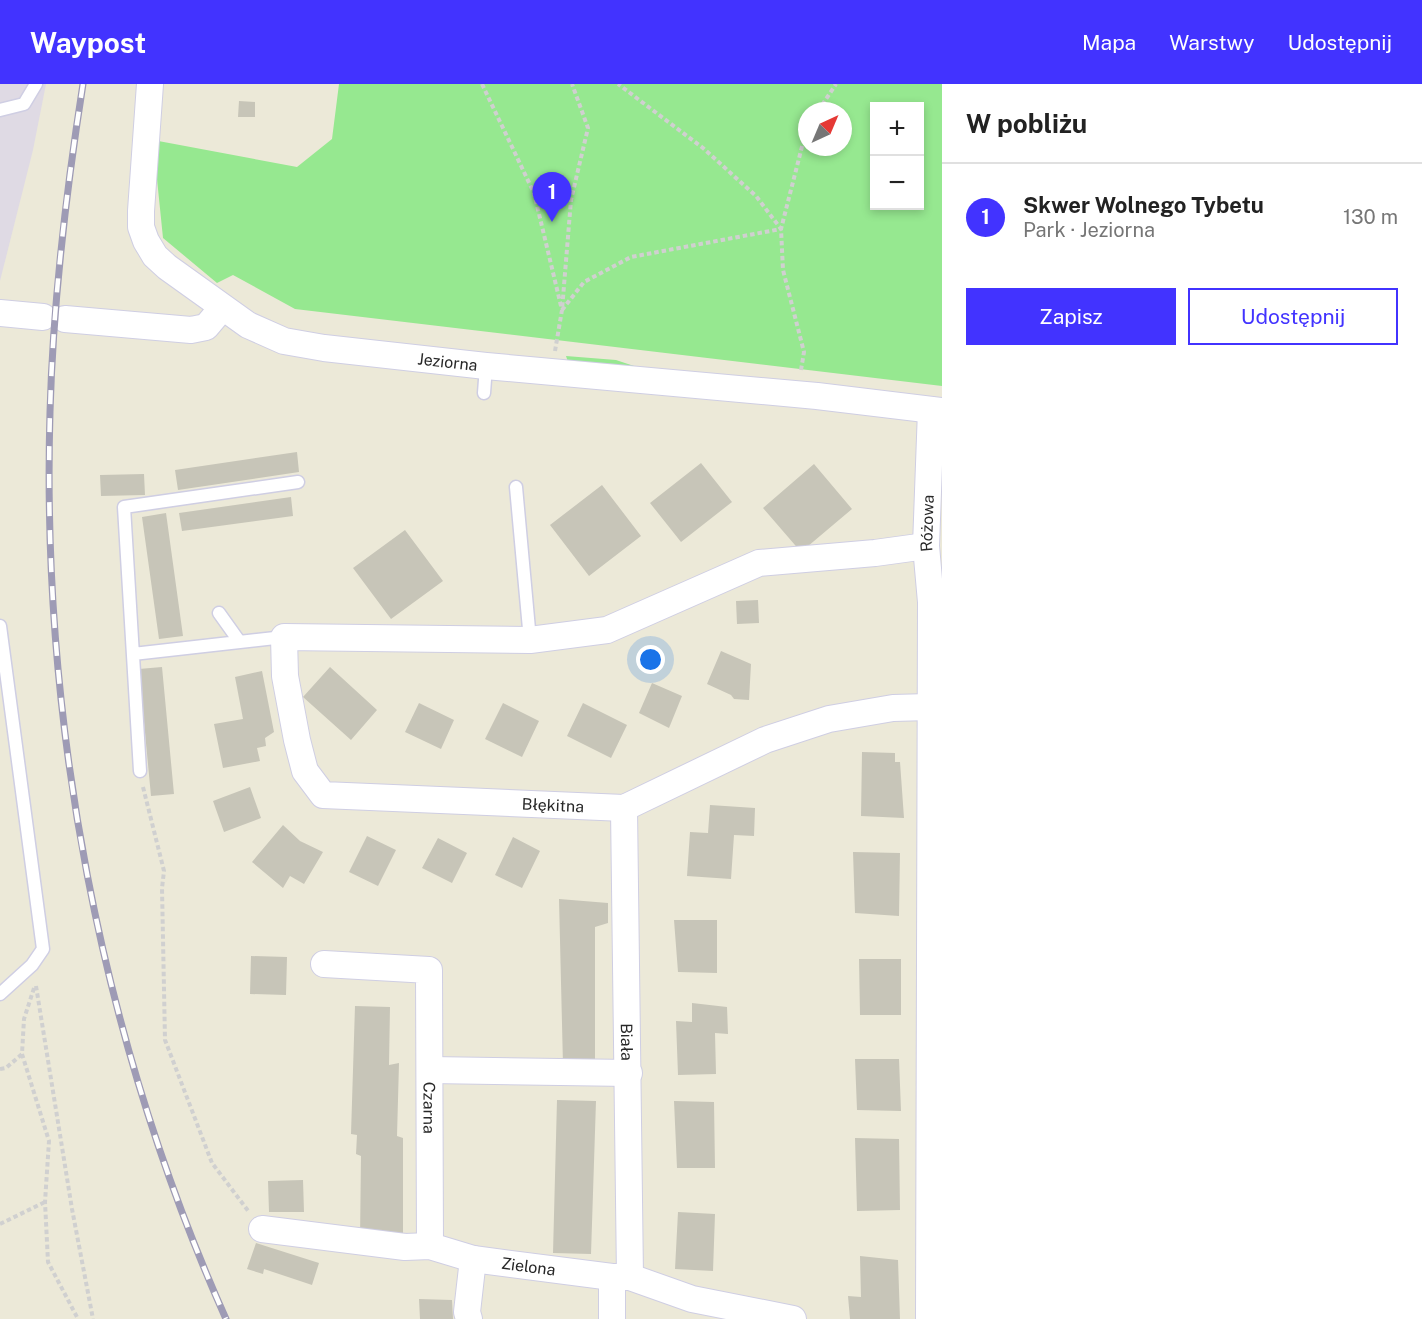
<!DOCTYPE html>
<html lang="pl">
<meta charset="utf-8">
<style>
body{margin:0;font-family:"Public Sans",sans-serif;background:#f2f2f2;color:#222}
.controls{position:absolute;right:18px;top:18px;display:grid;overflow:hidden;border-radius:0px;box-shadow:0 3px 9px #0003}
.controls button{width:54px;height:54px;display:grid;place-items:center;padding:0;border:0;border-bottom:2px solid #e0e0e0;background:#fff;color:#222;font:30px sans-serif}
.compass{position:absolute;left:798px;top:18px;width:54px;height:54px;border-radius:50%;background:#fff;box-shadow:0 3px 9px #0003;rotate:44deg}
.you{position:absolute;left:651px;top:576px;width:21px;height:21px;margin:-15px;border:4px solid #fff;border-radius:50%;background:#1a73e8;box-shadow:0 0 0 9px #1a73e833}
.badge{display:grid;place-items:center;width:39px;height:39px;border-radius:50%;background:#4233ff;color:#fff;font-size:20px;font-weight:700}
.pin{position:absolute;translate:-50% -50px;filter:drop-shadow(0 2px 3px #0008)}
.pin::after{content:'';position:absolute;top:32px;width:21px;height:18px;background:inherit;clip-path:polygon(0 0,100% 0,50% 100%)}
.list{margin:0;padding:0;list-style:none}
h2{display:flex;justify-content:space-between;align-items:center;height:78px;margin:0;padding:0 24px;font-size:26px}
h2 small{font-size:20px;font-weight:400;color:#767676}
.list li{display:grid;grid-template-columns:39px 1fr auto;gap:18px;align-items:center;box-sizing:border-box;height:108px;padding:0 24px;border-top:2px solid #e0e0e0}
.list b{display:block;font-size:22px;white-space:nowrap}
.list p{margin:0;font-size:20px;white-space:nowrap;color:#767676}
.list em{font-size:20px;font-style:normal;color:#767676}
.actions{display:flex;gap:12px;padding:18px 24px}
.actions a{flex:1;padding:14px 0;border:2px solid #4233ff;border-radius:0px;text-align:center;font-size:21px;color:#4233ff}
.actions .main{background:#4233ff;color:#fff}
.map{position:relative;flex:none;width:942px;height:1235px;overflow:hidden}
header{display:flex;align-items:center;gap:36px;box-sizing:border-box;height:84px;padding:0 30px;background:#4233ff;color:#fff}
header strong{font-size:28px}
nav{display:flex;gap:33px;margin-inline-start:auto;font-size:21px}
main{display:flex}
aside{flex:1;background:#fff}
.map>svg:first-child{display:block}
.industrial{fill:#dfdae4}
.green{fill:#96e890;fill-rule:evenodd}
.building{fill:#c7c5b8}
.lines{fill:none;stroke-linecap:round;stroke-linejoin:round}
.lane-casing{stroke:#cfcee3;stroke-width:15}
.street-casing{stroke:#cfcee3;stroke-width:28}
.path{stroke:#d0d0d0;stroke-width:4;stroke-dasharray:4.5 3;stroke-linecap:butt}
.lane{stroke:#fff;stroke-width:12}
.street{stroke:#fff;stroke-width:26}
.rail-casing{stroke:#9e9bb5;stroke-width:7}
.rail{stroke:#fff;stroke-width:4.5;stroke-dasharray:14;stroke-linecap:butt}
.labels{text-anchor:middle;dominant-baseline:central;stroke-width:6;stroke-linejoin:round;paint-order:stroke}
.street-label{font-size:16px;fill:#282828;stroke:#fff}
</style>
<header>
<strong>Waypost</strong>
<nav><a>Mapa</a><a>Warstwy</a><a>Udostępnij</a></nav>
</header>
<main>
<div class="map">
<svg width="942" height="1235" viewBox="0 0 942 1235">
<rect width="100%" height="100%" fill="#ece9d8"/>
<path class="industrial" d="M0 0H46L33 66 0 197Z"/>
<path class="green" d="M339 0H942V302L295 225 233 191 217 199 163 154 153 56 297 83 332 55ZM874 22H920V122H874ZM807 27H843V63H807Z
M566 272 616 276 637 283 568 278Z"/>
<path class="building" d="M239 17 255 18V33H238Z
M297 368 299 388 178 406 175 386Z
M701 379 732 418 681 458 650 419Z
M814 380 852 425 801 468 763 424Z
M144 390 145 411 101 412 100 391Z
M602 401 641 452 589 492 550 441Z
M291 413 293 432 182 447 179 429Z
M166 429 183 552 159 555 142 433Z
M405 446 443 497 391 535 353 484Z
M758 516 759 539 737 540 736 517Z
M721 567 751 580 749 616 734 615 731 611 707 600Z
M162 583 174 710 151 712 139 585Z
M330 583 377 626 351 656 303 613Z
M262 587 274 648 265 654 266 662 257 664 260 677 223 684 214 640 243 635 235 593Z
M652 599 682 612 669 644 639 629Z
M419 619 454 636 441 665 405 648Z
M503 619 539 637 522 673 485 655Z
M583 619 627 641 611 674 567 652Z
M862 668 895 669V678H900L904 734 861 732Z
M250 703 261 734 224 748 213 717Z
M710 721 755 724 754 752 734 751 731 795 687 792 690 748 708 749Z
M283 741 300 757 323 768 304 800 290 792 283 804 252 778Z
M367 752 396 766 378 802 349 788Z
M513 753 540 767 522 804 495 791Z
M438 754 467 769 452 799 422 784Z
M853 768 900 769 899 832 855 829Z
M559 815 608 819V839L595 843V985L563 981Z
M674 836H717V889L678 888Z
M251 872 287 873 286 911 250 910Z
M859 875H901V931H860Z
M692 919 727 923 728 950 715 949 716 990 678 991 676 937 692 938Z
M355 922 390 923 389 981 399 979 397 1052 403 1054V1158L360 1156 361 1072 356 1070 357 1051 351 1050Z
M855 975H899L901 1027 857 1026Z
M557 1016 596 1017 591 1170 553 1169Z
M674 1017 714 1018 715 1084H677Z
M855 1054 899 1055 900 1126 857 1127Z
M303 1096 304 1128H269L268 1097Z
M678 1128 715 1130 713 1187 675 1185Z
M256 1159 319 1179 312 1201 264 1185 263 1190 247 1185Z
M860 1172 898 1176 900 1235H850L848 1212 861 1213Z
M419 1215 452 1216 453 1235H420Z"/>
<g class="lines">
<g class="lane-casing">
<path id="lane" d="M0 26 24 20 36 0
M484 309 486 282
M516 403 530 556
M219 529 239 557
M0 542 43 865 32 881 0 910
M133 570 284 553
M140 687 124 423 298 398"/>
</g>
<g class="street-casing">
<g id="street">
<path id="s1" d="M150 0 141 127V143L146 157 155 172 167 183 248 241 284 257 324 264 486 282 817 312 942 327"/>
<path d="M0 229 43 233"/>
<path d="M65 235 191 246 206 243 222 224"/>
<path id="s2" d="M926 462 875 469 759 479 607 546 530 556 284 553 285 592 297 656 305 687 323 711 624 724 765 656 829 635 893 624 929 623"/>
<path id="s3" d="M624 724 630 1193"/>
<path id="s4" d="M324 880 429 886 430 1162"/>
<path d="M430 986 629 989"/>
<path id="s5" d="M262 1145 405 1163 430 1162 473 1175 612 1193H630L692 1215 793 1235"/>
<path d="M469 1235 467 1228 473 1175"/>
<path d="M612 1235V1193"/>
<path id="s6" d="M929 1235 931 518 926 462 931 326"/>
</g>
</g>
<path class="path" d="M482 0 534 109 561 222
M818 27 836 0
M562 226 584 198 631 173 781 145 756 112 703 64 618 0
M555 267 562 226 571 116 588 44 572 0
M801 286 804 268 783 186 781 145 807 43
M143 703 164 787 162 804 165 956 212 1079 249 1128
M36 902 72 1125 93 1235
M34 904 24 935 22 970 49 1057 45 1118 48 1178 78 1235
M0 985 6 984 22 970
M0 1140 45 1118"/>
<use href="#lane" class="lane"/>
<use href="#street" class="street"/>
<g class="rail-casing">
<path id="rail" d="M83 0C66 108 53 218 50 328 41 637 100 953 226 1235"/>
</g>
<use href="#rail" class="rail"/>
</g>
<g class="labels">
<g class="street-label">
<text stroke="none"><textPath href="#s1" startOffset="496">Jeziorna</textPath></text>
<text stroke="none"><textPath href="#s6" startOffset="796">Różowa</textPath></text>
<text stroke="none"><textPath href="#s2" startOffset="1054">Błękitna</textPath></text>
<text stroke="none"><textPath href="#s3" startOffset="234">Biała</textPath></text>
<text stroke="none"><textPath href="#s4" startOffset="243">Czarna</textPath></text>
<text stroke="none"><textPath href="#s5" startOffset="270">Zielona</textPath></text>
</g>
</g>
</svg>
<div class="controls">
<button>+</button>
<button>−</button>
</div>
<svg class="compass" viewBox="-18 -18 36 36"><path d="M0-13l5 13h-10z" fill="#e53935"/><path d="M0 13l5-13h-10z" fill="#767676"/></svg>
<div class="you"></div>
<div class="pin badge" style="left:552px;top:138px">1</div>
</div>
<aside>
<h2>W pobliżu<small></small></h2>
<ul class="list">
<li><span class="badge">1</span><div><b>Skwer Wolnego Tybetu</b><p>Park · Jeziorna</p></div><em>130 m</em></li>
</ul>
<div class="actions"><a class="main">Zapisz</a><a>Udostępnij</a></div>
</aside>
</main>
